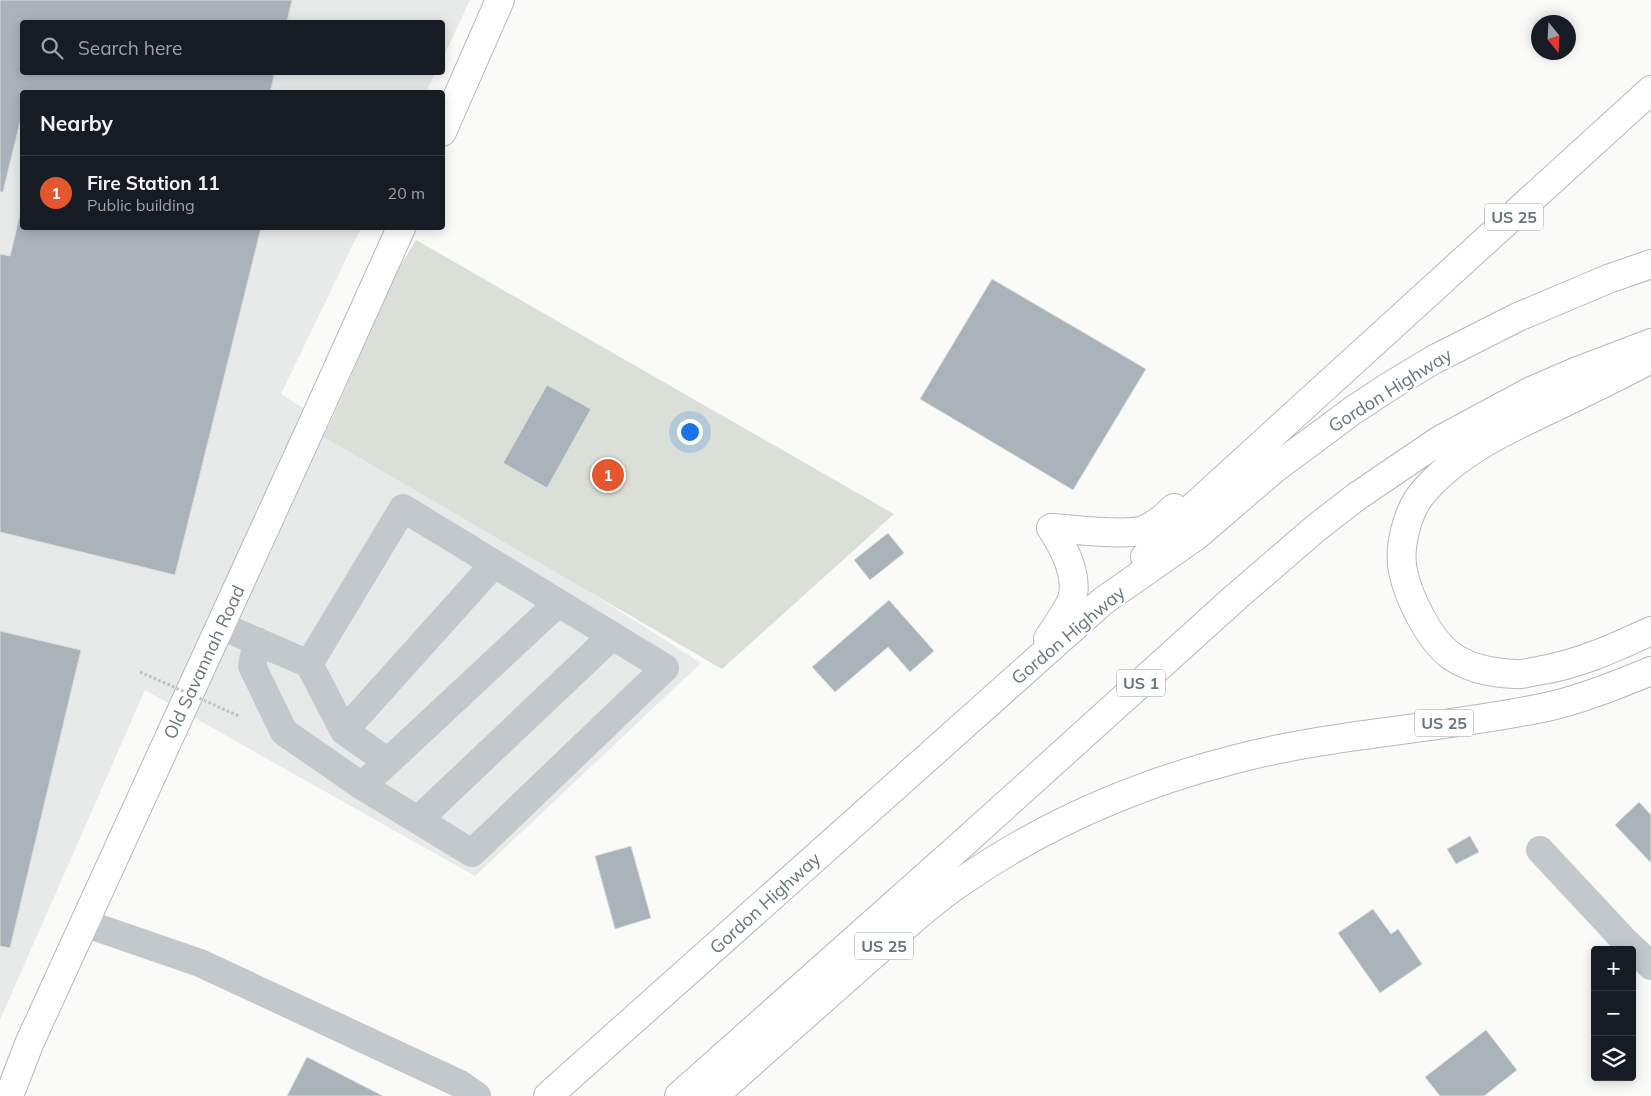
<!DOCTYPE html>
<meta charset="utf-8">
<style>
body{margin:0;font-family:Mulish,sans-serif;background:#242831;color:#f1f3f6}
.controls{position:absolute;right:15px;bottom:15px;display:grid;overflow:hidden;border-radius:5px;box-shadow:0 2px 12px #0003}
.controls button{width:45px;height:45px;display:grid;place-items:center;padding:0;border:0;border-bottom:1px solid #363941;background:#171b24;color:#f1f3f6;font:25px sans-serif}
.compass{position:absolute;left:1531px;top:15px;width:45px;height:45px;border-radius:50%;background:#171b24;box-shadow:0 2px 12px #0003;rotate:162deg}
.you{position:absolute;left:689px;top:431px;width:18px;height:18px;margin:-12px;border:4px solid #fff;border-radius:50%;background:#1a73e8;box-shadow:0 0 0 8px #1a73e833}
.badge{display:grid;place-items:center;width:32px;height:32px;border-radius:50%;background:#e4572e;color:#fff;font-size:16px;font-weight:700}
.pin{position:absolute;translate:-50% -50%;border:2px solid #fff;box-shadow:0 1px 5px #0006}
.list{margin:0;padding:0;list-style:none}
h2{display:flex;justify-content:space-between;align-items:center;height:65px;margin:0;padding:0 20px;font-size:21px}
h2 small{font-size:16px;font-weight:400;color:#9ea1a6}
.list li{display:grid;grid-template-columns:32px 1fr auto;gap:15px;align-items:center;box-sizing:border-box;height:75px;padding:0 20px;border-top:1px solid #363941}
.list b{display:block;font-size:19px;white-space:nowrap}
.list p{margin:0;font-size:16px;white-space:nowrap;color:#9ea1a6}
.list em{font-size:16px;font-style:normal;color:#9ea1a6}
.icon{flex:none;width:28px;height:28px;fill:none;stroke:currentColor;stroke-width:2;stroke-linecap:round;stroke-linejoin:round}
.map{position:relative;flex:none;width:1651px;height:1096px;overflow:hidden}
.search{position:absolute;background:#171b24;box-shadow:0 2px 12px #0003;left:20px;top:20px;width:425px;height:55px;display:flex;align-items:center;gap:12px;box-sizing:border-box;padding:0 18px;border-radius:5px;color:#9ea1a6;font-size:19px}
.panel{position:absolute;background:#171b24;box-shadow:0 2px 12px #0003;left:20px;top:90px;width:425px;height:140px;border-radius:5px}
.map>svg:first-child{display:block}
.built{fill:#e8e9e9}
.green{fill:#dadfd7}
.building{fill:#aab3b9;stroke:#dcdcda}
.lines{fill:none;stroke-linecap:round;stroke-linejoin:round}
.major-casing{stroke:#b5babe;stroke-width:30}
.highway-casing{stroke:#b4b9bd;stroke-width:30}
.minor{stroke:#c3c8cc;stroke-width:28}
.major{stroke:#fff;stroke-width:28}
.highway{stroke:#fff;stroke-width:28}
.path-bridge{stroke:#bbbfc2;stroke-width:3;stroke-dasharray:2.5 2.5;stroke-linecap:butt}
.labels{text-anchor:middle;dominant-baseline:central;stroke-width:5;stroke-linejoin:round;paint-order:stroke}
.shield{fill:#fff;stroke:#939fa8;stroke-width:1}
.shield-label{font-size:16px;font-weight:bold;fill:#657683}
.street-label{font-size:18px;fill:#657683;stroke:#fff}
</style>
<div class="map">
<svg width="1651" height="1096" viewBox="0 0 1651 1096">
<rect width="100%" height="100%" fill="#fafaf8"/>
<path class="built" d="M0 0H470L443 58 442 22H22V72L435 73 426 92H22V228H361L281 394 701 663 475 876 145 690 0 1020Z"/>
<path class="green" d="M416 240 894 514 722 669 324 437 396 273Z"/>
<path class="building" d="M0 0H292L287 22H22V72H275L270 92H22V122H20L3 192H0Z
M22 206V228H261L175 575 0 532V254L10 256Z
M992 279 1146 369 1073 490 920 399Z
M547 385 591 409 547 488 503 463Z
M888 533 904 553 870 580 854 560Z
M889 600 934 651 910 672 888 647 835 692 812 667Z
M0 631 81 650 10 948 0 946Z
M1639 802 1651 815V863L1615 825Z
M1470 836 1479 852 1456 864 1447 849Z
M631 846 651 918 615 929 595 856Z
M1373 909 1391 934 1398 929 1422 964 1380 993 1338 933Z
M1486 1030 1517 1070 1484 1096H1440L1425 1077Z
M307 1057 383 1096H287Z"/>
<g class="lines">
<g class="major-casing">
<path id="major" d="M442 132 500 0
M9 1096 29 1044 313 423 401 228"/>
</g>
<g class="highway-casing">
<path id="highway" d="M1651 359C1619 376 1586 392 1553 408 1506 430 1454 454 1421 495 1407 513 1398 549 1403 571 1408 597 1429 639 1450 655 1469 669 1492 673 1515 674 1522 675 1530 672 1537 671 1577 665 1614 648 1651 631
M1051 528C1073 529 1128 537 1146 529 1157 524 1166 516 1174 508
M1145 557 1191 509 1651 90
M1048 639C1054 629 1072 605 1073 595 1077 572 1063 546 1051 528
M548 1096 1103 601 1196 536 1274 469 1352 411 1390 386 1433 360 1518 317 1608 279 1651 264
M679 1096 968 839 1236 597 1316 528 1356 497 1440 440 1531 391 1575 372 1651 343
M714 1096C764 1051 814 1007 865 962 895 936 925 906 958 884 1041 826 1135 785 1232 760 1337 732 1446 729 1551 706 1585 698 1619 684 1651 671"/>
</g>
<path class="minor" d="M221 626 309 664 344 731 494 564
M257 641 252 666 284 732 362 786 472 853 665 668 403 508 309 664
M344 731 388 762
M362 786 558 603
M418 820 612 636
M1540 850 1624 940 1651 966
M84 923 200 963 460 1084 477 1096"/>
<use href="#major" class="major"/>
<use href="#highway" class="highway"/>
<path class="path-bridge" d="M140 672 239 716"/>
</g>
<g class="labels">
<g class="shield">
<rect x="1485" y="203.5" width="58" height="27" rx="4"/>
<rect x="1117" y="669.5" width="48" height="27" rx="4"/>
<rect x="1415" y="709.5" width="58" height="27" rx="4"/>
<rect x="855" y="932.5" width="58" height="27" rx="4"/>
</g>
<g class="shield-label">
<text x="1514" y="217">US 25</text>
<text x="1141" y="683">US 1</text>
<text x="1444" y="723">US 25</text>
<text x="884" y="946">US 25</text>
</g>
<g class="street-label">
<text transform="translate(1390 390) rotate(-32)">Gordon Highway</text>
<text transform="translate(1068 635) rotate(-40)">Gordon Highway</text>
<text transform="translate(204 662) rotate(-65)">Old Savannah Road</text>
<text transform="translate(765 903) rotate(-42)">Gordon Highway</text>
</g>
</g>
</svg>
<div class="controls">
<button>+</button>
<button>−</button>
<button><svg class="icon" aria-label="layers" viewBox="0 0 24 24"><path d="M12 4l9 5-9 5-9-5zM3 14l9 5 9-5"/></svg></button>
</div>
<svg class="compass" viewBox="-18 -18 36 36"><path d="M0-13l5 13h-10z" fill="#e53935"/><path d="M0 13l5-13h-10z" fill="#9ea1a6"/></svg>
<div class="you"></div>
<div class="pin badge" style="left:608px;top:475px">1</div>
<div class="search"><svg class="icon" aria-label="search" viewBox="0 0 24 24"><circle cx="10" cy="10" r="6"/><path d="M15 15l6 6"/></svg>Search here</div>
<section class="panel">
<h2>Nearby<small></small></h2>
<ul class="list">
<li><span class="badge">1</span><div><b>Fire Station 11</b><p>Public building</p></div><em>20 m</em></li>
</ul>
</section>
</div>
